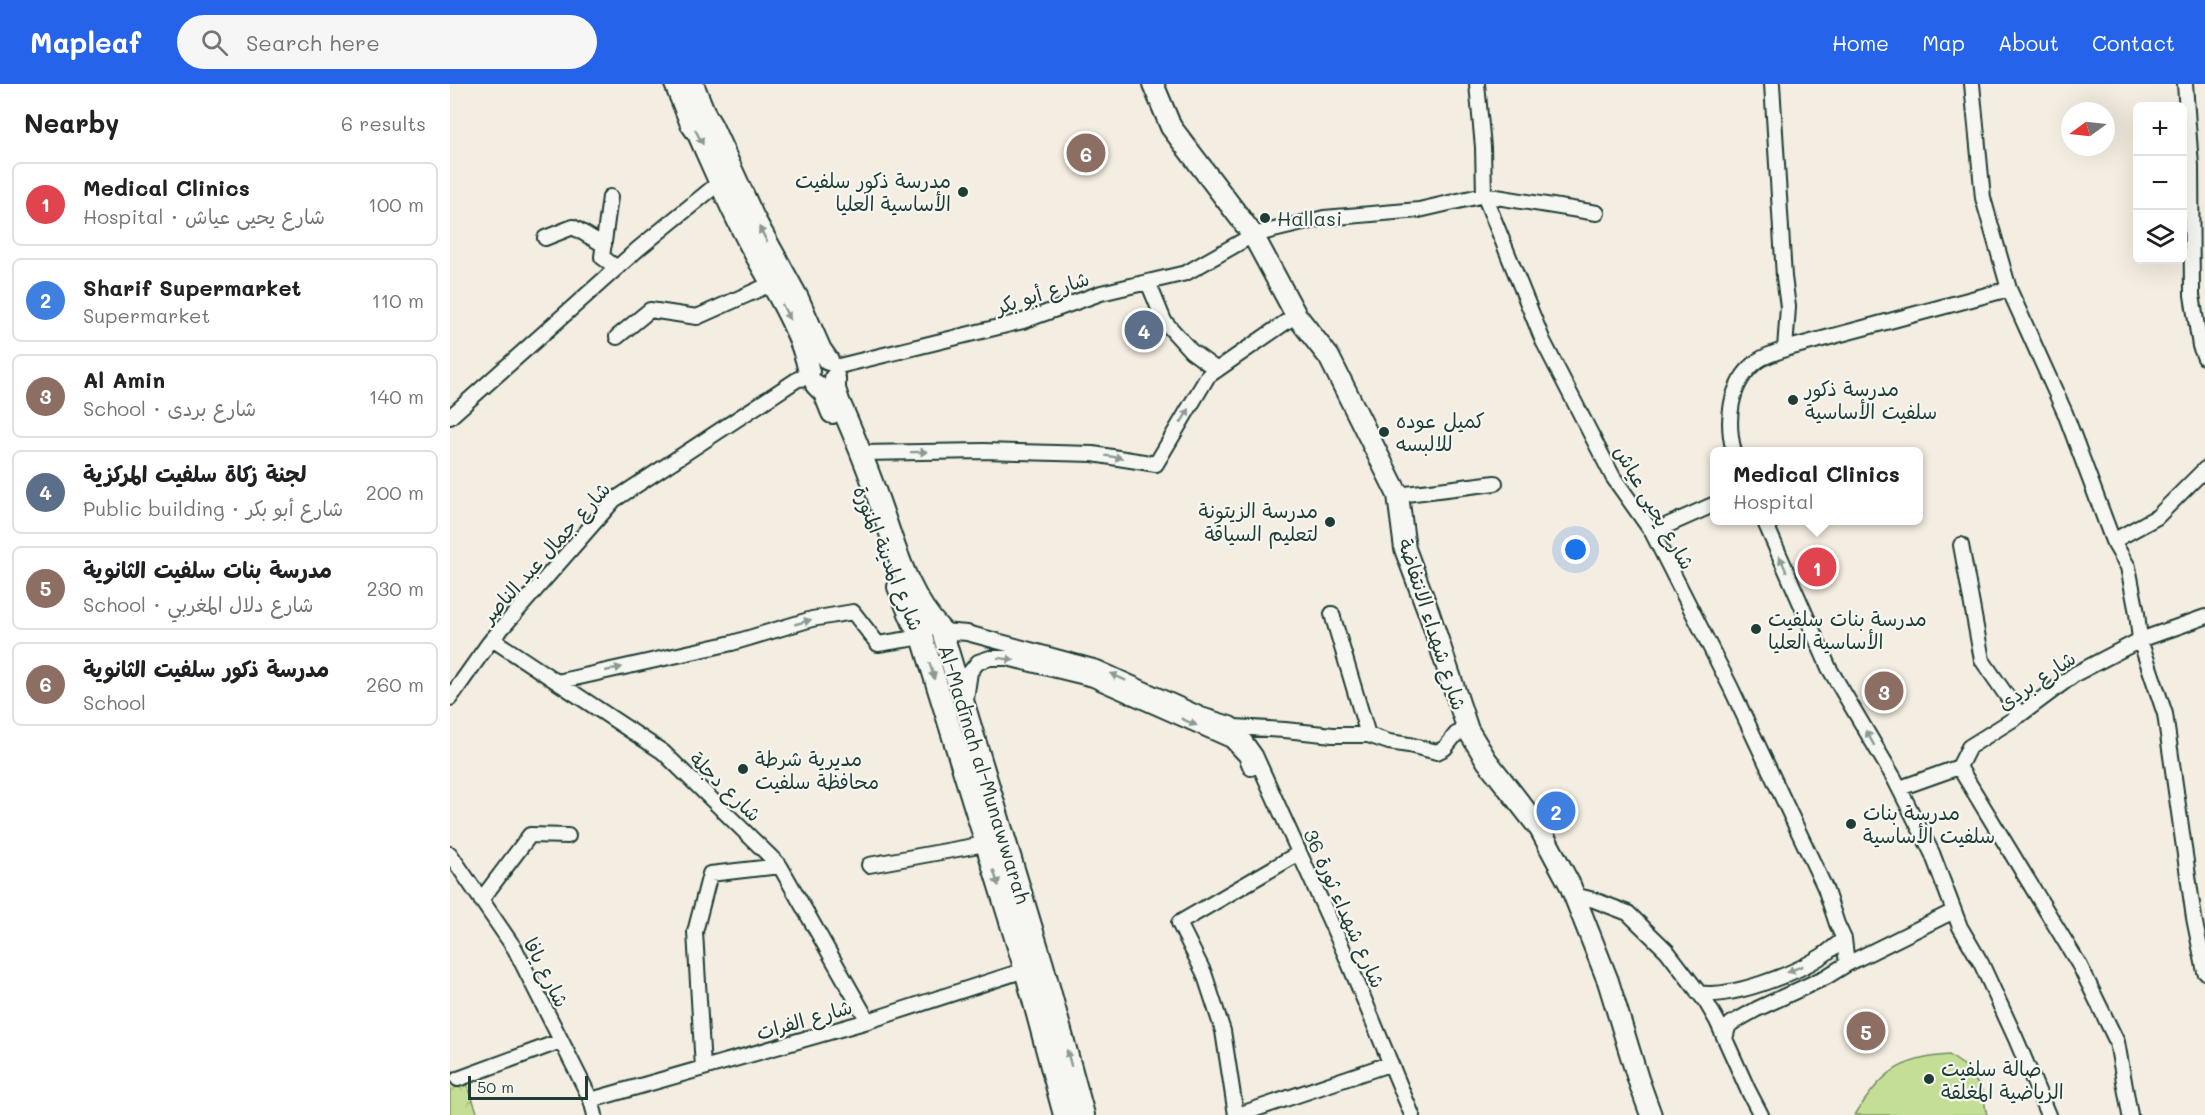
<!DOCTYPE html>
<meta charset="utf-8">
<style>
body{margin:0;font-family:Mali,"Playpen Sans Arabic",sans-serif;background:#f6f6f6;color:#202124}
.controls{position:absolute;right:18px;top:18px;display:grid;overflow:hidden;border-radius:9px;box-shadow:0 6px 24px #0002}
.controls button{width:54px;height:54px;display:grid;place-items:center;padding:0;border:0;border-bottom:2px solid #e0e0e0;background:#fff;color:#202124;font:30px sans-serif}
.compass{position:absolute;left:1611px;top:18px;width:54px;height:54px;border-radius:50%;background:#fff;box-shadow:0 6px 24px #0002;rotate:255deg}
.scale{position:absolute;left:18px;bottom:15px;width:120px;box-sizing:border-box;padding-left:6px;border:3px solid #1f3d34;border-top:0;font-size:16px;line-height:21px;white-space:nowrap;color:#1f3d34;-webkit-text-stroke:4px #f6f6f2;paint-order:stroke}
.you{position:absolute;left:1126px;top:466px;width:21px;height:21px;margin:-15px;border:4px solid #fff;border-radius:50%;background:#1a73e8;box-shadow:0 0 0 9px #1a73e833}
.badge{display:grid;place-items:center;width:39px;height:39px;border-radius:50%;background:#2563eb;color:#fff;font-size:20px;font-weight:700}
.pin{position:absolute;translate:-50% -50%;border:3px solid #fff;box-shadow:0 2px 6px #0006}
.popup{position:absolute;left:1260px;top:363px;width:213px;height:78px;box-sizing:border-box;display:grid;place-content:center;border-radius:9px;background:#fff;filter:drop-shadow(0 2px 4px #0005);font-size:20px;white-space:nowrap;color:#757577}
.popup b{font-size:22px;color:#202124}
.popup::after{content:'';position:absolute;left:50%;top:100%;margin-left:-12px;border:12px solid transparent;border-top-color:#fff}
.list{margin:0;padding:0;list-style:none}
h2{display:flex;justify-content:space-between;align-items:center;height:78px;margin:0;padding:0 24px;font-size:26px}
h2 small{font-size:20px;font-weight:400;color:#757577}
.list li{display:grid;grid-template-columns:39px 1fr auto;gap:18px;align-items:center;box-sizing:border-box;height:84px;margin:0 12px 12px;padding:0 12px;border:2px solid #e0e0e0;border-radius:9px}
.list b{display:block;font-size:22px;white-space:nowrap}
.list p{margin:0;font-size:20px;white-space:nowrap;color:#757577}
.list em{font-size:20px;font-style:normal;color:#757577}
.icon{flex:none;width:33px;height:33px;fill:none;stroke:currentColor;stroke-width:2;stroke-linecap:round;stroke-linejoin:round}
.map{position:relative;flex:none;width:1755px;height:1031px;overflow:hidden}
header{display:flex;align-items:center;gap:36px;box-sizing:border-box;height:84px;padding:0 30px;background:#2563eb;color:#fff}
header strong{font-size:28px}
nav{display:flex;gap:33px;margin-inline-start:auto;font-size:21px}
.search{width:420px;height:54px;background:#f6f6f6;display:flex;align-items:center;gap:15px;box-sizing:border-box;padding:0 21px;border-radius:33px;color:#757577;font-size:22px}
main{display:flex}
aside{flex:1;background:#fff}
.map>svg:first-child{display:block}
.forest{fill:url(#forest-crowns);stroke:#728e64;stroke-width:1.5}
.pitch{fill:#c4df95;stroke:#728e64;stroke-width:1.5}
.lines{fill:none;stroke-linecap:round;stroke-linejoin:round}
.minor-casing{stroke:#1f3d34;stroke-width:18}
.secondary-casing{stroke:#1f3d34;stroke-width:24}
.minor{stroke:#f6f6f2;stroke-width:14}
.secondary{stroke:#f6f6f2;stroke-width:20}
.oneway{fill:#8a9a93}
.poi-dot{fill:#1f3d34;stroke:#f6f6f2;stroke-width:2}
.labels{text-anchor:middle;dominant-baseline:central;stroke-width:4.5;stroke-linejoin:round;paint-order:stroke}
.poi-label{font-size:20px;fill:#1f3d34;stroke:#f6f6f2;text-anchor:start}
.street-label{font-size:20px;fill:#1f3d34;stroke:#f6f6f2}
</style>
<header>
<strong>Mapleaf</strong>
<div class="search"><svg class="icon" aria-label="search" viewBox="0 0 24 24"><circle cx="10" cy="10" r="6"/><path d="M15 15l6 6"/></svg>Search here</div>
<nav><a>Home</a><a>Map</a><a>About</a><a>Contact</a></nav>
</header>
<main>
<aside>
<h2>Nearby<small>6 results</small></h2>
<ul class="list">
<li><span class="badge" style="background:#e0444e">1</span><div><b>Medical Clinics</b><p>Hospital · شارع يحيى عياش</p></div><em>100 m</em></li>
<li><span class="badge" style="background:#3f7fe0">2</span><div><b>Sharif Supermarket</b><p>Supermarket</p></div><em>110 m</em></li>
<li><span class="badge" style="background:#8d6e63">3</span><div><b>Al Amin</b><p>School · شارع بردى</p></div><em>140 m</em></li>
<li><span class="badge" style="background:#5c6f8a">4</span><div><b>لجنة زكاة سلفيت المركزية</b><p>Public building · شارع أبو بكر</p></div><em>200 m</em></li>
<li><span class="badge" style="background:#8d6e63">5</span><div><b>مدرسة بنات سلفيت الثانوية</b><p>School · شارع دلال المغربي</p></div><em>230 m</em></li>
<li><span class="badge" style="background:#8d6e63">6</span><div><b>مدرسة ذكور سلفيت الثانوية</b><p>School</p></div><em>260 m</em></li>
</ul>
</aside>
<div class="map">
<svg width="1755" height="1031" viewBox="0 0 1755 1031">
<defs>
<pattern id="forest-crowns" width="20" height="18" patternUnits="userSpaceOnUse" patternTransform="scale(1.5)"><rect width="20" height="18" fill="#c4df95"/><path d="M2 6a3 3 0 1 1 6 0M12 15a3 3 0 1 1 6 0" fill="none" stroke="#a8c081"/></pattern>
</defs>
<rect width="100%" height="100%" fill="#f4ede1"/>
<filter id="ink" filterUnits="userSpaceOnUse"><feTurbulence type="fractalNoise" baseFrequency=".0167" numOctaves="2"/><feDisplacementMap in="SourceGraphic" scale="12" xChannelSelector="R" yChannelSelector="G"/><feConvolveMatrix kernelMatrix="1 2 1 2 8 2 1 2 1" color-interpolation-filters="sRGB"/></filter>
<g filter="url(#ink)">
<path class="forest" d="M0 990 17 999 28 1031H0Z"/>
<path class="pitch" d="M1499 971 1515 982 1532 1006 1537 1031H1405C1431 989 1450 974 1499 971Z"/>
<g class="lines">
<g class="minor-casing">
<path id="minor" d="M1027 0 1033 63 1034 111 1093 257 1163 393 1202 448 1281 604 1375 804 1387 840 1394 855 1397 880
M1322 0 1334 193 1338 223 1335 265
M1522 0 1533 114 1559 205 1615 329 1663 457 1678 483 1687 529 1690 556 1715 630 1744 834 1755 888
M1735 0 1741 82 1742 211 1750 262 1755 274
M160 113 152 173 167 184
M95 154 123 143 154 161
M698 198 714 237 741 267 767 286
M167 253 200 226 247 233 321 200
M385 283 573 237 651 209 736 189 803 151 874 134 969 126 1034 111 1147 129
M0 333 188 165 270 98
M1284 368C1276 337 1279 301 1305 279 1312 272 1326 269 1335 265L1559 205
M411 369 534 367 643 370 706 380 758 292 846 231
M948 411 1045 399
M1314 436 1379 584 1444 694 1482 769 1510 843 1531 879 1566 955 1598 1031
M1202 448 1265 420
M1663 457 1707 433 1755 385
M1511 461 1532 576 1570 631
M882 530 918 651
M492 547 517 549 647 584 751 631 780 640 785 643 805 671 896 872 962 1031
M42 555 213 668 330 782 418 937
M107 598 282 559 362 535 403 528 428 560 472 553
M0 614 39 559 164 416 348 295 360 294
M516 615 520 588 528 578 540 574H557L643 595 781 656 796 672 801 684
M785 643 835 646 883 651H918L939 658 959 661 987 668 995 664 1006 650 1018 646
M1509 683 1630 882 1667 958 1680 1031
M1450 704 1509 683 1519 663 1570 631 1625 590 1690 556 1755 533
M0 770 65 865 141 1016 145 1031
M419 781 535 760
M1124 811 1144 816 1178 829 1217 867 1256 918 1267 937 1298 1006 1311 1031
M31 816 80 751 118 752
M1248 909C1281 915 1344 890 1372 872 1380 867 1387 860 1394 855
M1275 955 1278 943 1282 939 1307 925 1376 893 1397 880 1504 827
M253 984 245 848 260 790 330 782
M8 995 111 957
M141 1016 418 937 575 886
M786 1031 773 947 754 889 729 839 844 772
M788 1031 936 981"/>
</g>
<g class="secondary-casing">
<path id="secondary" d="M225 0 241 40 248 50C265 88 281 126 301 163 322 202 350 243 359 288
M243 0 256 32 262 42 304 134 348 214 371 266 378 276
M703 0 721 43 803 151 846 231 879 273 948 411 955 465 979 529 1018 646 1037 677 1090 745 1120 801 1158 897 1188 995 1201 1031
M385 294V305L389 317C404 351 418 385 430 420 446 465 458 512 492 547L593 881 634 1031
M366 301 374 309 382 329
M448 503 463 539 472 553 575 886 614 1031"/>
</g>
<use href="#minor" class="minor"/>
<use href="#secondary" class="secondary"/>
</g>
<defs><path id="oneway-solid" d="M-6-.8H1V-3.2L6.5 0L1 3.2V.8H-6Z" transform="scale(1.5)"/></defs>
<g class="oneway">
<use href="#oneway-solid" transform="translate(249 53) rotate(62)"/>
<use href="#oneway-solid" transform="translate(313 150) rotate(-118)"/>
<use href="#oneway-solid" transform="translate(336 228) rotate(63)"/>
<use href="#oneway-solid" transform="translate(735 332) rotate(-59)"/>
<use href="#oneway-solid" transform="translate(469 368) rotate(-1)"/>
<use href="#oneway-solid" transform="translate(664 373) rotate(9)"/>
<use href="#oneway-solid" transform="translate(1333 480) rotate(-114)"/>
<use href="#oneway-solid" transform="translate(353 538) rotate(-16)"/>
<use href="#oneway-solid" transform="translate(556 575) rotate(7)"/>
<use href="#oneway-solid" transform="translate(164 585) rotate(-13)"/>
<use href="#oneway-solid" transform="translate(482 587) rotate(73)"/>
<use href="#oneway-solid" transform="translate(668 593) rotate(-156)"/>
<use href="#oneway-solid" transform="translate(739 638) rotate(24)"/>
<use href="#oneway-solid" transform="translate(1420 654) rotate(-119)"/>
<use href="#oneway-solid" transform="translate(546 794) rotate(72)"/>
<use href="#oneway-solid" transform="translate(1345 885) rotate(156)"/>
<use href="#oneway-solid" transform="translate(619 974) rotate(-105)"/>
</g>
</g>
<g class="poi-dot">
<circle cx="513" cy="108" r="6"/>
<circle cx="815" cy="134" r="6"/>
<circle cx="1343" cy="316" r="6"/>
<circle cx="934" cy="348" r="6"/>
<circle cx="880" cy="438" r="6"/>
<circle cx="1306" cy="545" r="6"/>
<circle cx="293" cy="685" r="6"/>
<circle cx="1401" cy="740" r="6"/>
<circle cx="1479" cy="995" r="6"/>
</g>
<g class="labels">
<g class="poi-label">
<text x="501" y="96" text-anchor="end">مدرسة ذكور سلفيت<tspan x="501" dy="23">الأساسية العليا</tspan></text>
<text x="827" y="134">Hallasi</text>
<text x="1355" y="304">مدرسة ذكور<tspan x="1355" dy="23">سلفيت الأساسية</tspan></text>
<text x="946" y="336">كميل عوده<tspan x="946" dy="23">للالبسه</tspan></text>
<text x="868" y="426" text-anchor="end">مدرسة الزيتونة<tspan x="868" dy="23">لتعليم السياقة</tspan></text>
<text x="1318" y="534">مدرسة بنات سلفيت<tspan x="1318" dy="23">الأساسية العليا</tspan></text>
<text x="305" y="674">مديرية شرطة<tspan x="305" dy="23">محافظة سلفيت</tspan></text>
<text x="1413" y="728">مدرسة بنات<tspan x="1413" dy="23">سلفيت الأساسية</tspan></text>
<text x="1491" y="984">صالة سلفيت<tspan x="1491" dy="23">الرياضية المغلقة</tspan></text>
</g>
<g class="street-label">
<text transform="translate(592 208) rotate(-18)">شارع أبو بكر</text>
<text transform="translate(1205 423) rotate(60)">شارع يحيى عياش</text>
<text transform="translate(95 468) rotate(-48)">شارع جمال عبد الناصر</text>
<text transform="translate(439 474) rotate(68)">شارع المدينة المنورة</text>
<text transform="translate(983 540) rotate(72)">شارع شهداء الانتفاضة</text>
<text transform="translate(1586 596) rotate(-34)">شارع بردى</text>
<text transform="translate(535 690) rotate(73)">Al-Madīnah al-Munawwarah</text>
<text transform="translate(276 702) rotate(44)">شارع دجلة</text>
<text transform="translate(895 824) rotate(66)">شارع شهداء ثورة 36</text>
<text transform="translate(97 888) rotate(63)">شارع يافا</text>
<text transform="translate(354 935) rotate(-16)">شارع الفرات</text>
</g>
</g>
</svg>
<div class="controls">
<button>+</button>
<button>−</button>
<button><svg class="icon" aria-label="layers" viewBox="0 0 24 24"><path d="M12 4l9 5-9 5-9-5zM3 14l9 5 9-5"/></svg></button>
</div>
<svg class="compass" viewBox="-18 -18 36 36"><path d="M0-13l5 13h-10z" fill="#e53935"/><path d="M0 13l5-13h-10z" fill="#757577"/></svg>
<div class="scale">50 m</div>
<div class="you"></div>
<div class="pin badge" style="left:1367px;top:483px;background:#e0444e">1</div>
<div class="popup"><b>Medical Clinics</b>Hospital</div>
<div class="pin badge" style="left:1106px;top:727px;background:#3f7fe0">2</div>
<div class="pin badge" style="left:1434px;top:607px;background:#8d6e63">3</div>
<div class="pin badge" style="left:694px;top:246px;background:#5c6f8a">4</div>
<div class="pin badge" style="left:1416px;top:947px;background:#8d6e63">5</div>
<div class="pin badge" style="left:636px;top:69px;background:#8d6e63">6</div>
</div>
</main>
